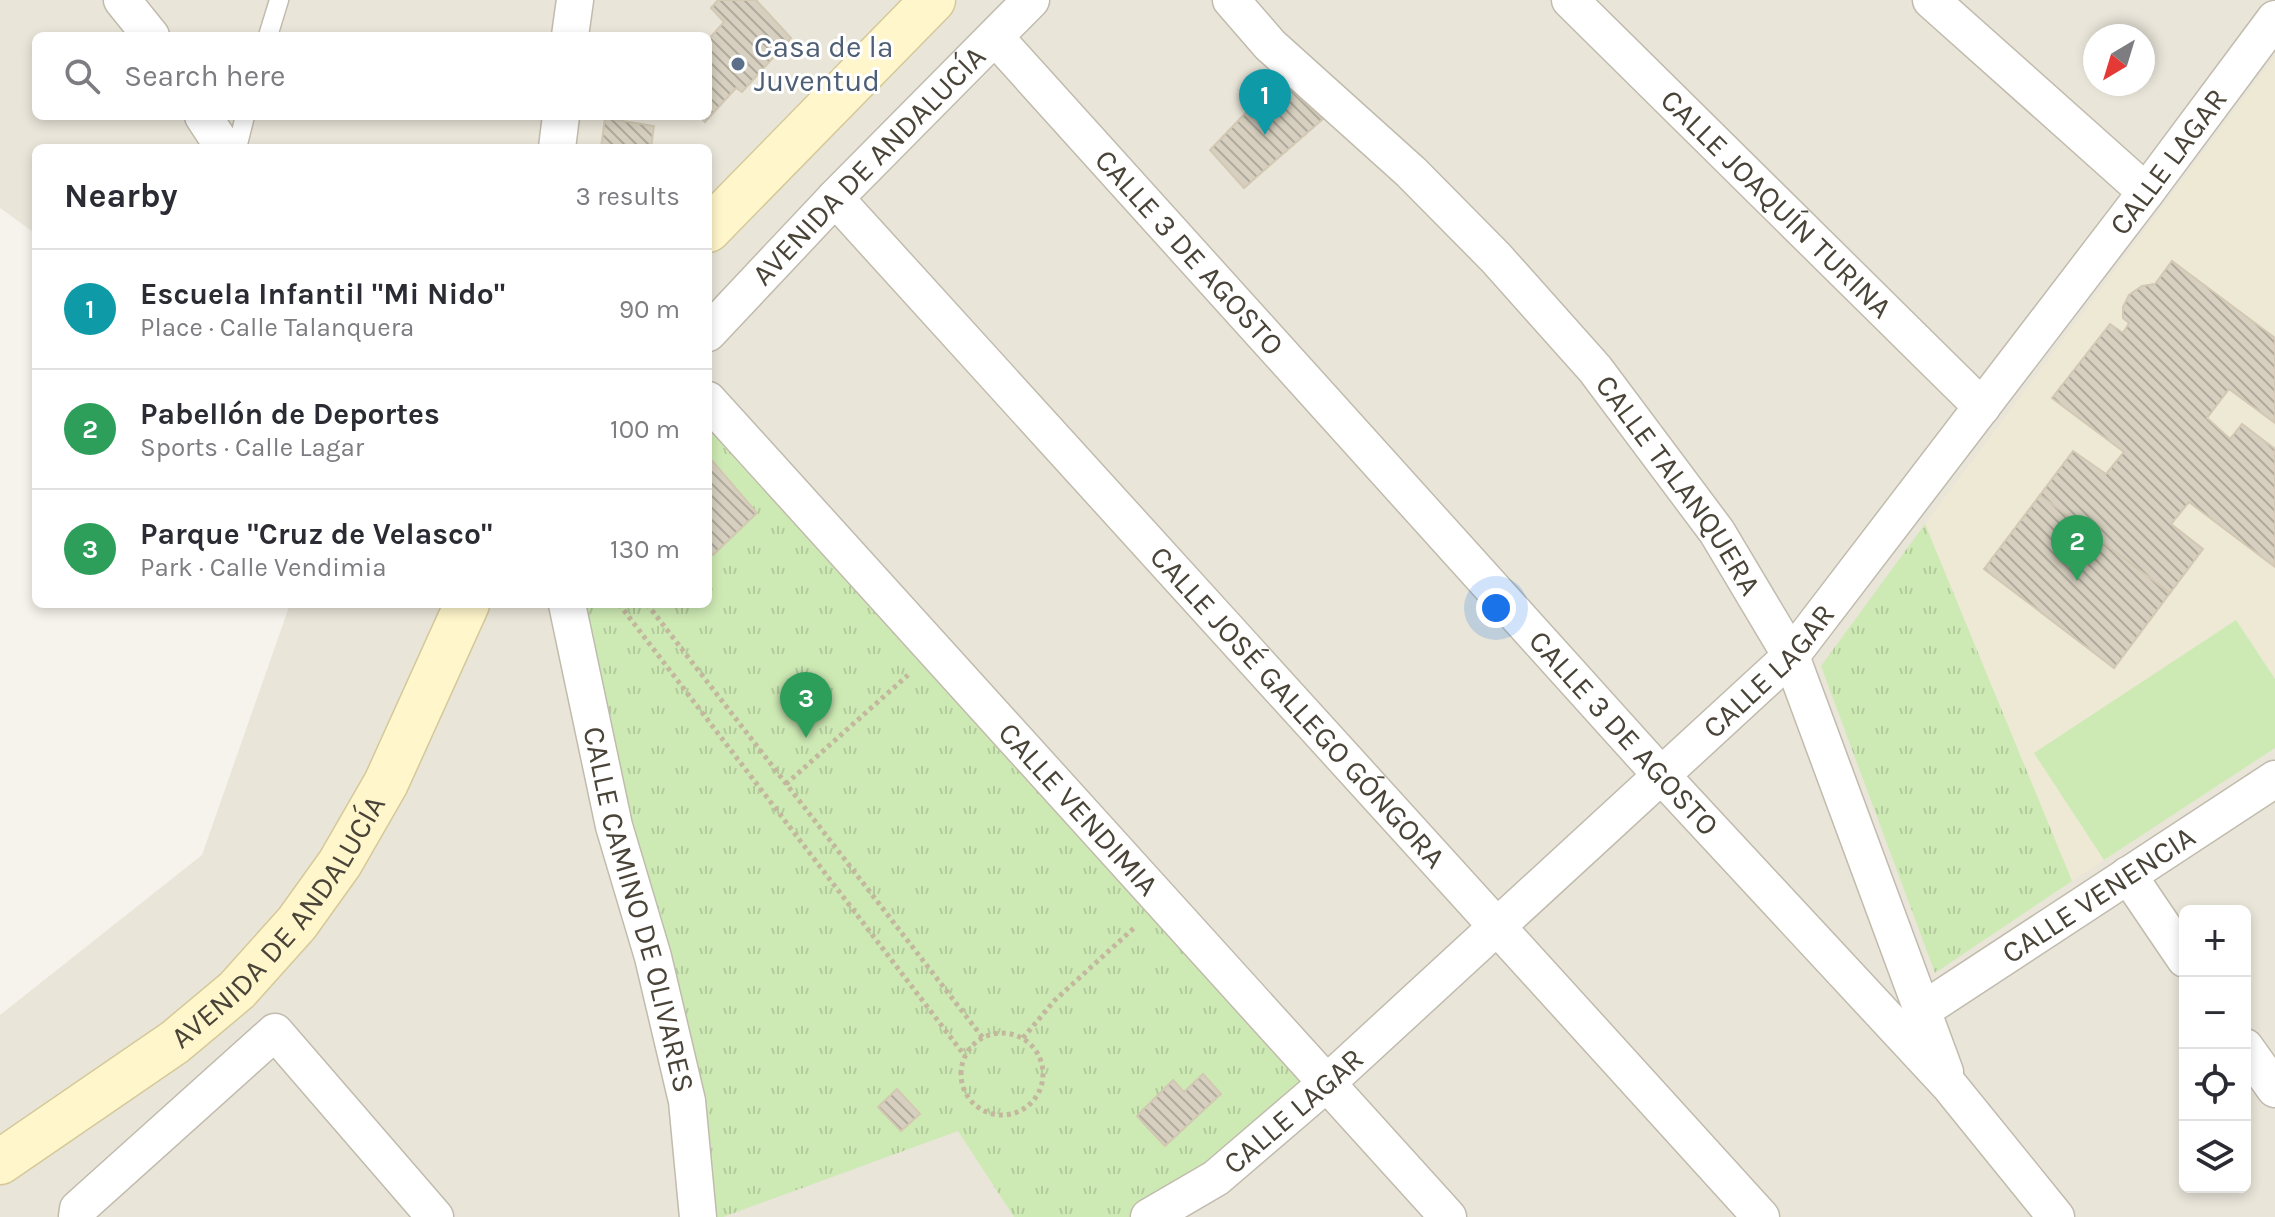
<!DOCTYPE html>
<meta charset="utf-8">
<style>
body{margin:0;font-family:Karla,sans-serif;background:#f2f2f3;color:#2b2b33}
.controls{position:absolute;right:24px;bottom:24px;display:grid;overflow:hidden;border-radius:12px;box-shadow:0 4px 12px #0003}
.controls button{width:72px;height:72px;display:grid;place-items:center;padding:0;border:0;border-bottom:2px solid #e1e1e2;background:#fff;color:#2b2b33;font:40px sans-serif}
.compass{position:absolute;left:2083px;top:24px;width:72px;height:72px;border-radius:50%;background:#fff;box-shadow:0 4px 12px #0003;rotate:218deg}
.you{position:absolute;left:1496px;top:608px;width:28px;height:28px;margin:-20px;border:6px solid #fff;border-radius:50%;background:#1a73e8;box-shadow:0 0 0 12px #1a73e833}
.badge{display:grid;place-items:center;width:52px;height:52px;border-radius:50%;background:#2563eb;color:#fff;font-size:26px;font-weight:700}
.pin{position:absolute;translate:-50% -66px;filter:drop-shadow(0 2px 4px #0008)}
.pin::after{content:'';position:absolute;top:42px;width:28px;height:24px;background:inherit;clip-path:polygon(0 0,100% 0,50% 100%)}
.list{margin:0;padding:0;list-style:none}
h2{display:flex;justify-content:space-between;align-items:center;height:104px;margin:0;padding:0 32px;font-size:34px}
h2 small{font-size:26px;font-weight:400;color:#7c7c81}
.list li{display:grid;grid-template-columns:52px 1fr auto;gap:24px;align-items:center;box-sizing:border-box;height:120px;padding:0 32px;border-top:2px solid #e1e1e2}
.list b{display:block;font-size:30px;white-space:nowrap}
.list p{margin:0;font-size:26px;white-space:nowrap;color:#7c7c81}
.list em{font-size:26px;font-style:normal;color:#7c7c81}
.icon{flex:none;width:44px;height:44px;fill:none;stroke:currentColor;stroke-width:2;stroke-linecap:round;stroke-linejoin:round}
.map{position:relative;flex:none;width:2275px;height:1217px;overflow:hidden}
.search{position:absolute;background:#fff;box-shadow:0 4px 12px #0003;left:32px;top:32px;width:680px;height:88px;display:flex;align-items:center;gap:20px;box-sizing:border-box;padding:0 28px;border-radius:12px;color:#7c7c81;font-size:30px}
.panel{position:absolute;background:#fff;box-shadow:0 4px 12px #0003;left:32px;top:144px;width:680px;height:464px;border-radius:12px}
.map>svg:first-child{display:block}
.residential{fill:#e9e5d9;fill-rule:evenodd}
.education{fill:#eee9d5}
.green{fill:#ceeab4}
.park{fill:url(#park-tufts)}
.building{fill:url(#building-back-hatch);stroke:#d2c8b3;stroke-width:2}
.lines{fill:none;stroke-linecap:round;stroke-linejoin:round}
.lane-casing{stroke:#c1bbad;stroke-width:21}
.street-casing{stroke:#c1bbad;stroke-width:39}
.secondary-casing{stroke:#d5c99a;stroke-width:47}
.path{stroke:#c3b89e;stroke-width:5;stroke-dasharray:4 4;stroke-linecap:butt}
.lane{stroke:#fff;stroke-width:18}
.street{stroke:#fff;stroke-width:36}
.secondary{stroke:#fff6cb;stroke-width:44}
.service-dot{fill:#5c6f8a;stroke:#fff;stroke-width:3}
.labels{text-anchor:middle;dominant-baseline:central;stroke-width:6;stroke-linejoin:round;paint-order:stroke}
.service-label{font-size:30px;fill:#4e5e75;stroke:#fff;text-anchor:start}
.street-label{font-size:30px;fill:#4a4438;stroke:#fff}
</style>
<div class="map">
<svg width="2275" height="1217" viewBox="0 0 2275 1217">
<defs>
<pattern id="park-tufts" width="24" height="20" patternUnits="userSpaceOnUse" patternTransform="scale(2)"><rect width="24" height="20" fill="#ceeab4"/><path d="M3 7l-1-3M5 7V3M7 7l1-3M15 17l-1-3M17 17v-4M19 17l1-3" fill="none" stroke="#b2ca9c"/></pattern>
<pattern id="building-back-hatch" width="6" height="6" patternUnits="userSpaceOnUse" patternTransform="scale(2)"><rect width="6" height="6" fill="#d7d0c0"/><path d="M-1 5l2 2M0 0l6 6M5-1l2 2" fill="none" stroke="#b0aa9d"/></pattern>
</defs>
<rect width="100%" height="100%" fill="#f5f3eb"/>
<path class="residential" d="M0 0H2275V1217H0V1015L202 855 290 604H708V148H36V234L0 208ZM36 36H708V116H36ZM2095 36H2143V84H2095ZM2185 911H2245V1187H2185Z"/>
<path class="education" d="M2275 56V748L2072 881 1925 524Z"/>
<path class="green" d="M2236 620 2275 679V748L2104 860 2034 753Z"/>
<path class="park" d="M708 400 1328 1082 1149 1217H1014L958 1131 723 1217H698L567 604H708Z
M1925 524 2072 881 1935 973 1821 666Z"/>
<path class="building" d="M718 0H756L791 38 742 92 736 88 705 122 699 116H708V40L724 22 711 8Z
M1279 78 1323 119 1244 188 1210 150Z
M605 118 654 126 651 148H601Z
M2172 261 2275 338V423L2229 389 2207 418 2230 439 2242 424 2275 449V567L2189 502 2171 524 2203 549 2170 593 2040 495 2073 451 2106 474 2124 452 2052 398 2110 324 2123 333 2129 323 2123 318V307L2129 295 2142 286 2155 284Z
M708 456 757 513 713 555 708 550Z
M2040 495 2170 593 2114 668 1984 569Z
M1203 1074 1221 1094 1165 1146 1137 1116 1173 1080 1184 1092Z
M897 1089 920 1114 901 1131 878 1107Z"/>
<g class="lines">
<g class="lane-casing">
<path id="lane" d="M268 36 279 0
M237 148 245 116"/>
</g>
<g class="street-casing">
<g id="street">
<path d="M122 0 151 36"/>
<path id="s1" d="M1231 0 1270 45 1411 172 1496 258 1595 369 1717 532 1791 656 1945 1072"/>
<path id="s2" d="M1570 0 1982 407"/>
<path d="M1931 0 2146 192"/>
<path d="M570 36 575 0"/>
<path id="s3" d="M995 37 1661 775 1949 1085 2056 1217"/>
<path d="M203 116 224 148"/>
<path d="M557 148 561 116"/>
<path id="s4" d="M835 198 1761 1217"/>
<path id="s5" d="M708 333 835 198 1031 0"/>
<path id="s6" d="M708 400 1448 1217"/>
<path id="s7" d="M567 604 614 826 653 957 687 1101 698 1217"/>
<path d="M2128 875 2185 959"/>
<path id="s8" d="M1923 1010 2275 779"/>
<path d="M2245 1047 2275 1089"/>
<path d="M77 1217 78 1209 275 1032 435 1217"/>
<path id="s9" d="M1149 1217 1216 1178 1328 1082 1791 656 2146 192 2275 19"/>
</g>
</g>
<g class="secondary-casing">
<g id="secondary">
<path d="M708 230 933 0"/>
<path id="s10" d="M0 1162 175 1042 237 990 297 923 340 863 386 783 467 604"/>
</g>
</g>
<path class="path" d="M619 604 965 1056
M647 604 983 1038
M786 784 908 675
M961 1074a41 41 0 1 1 82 0a41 41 0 1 1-82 0Z
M1023 1038 1054 1001 1135 927"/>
<use href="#lane" class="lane"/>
<use href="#street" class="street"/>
<use href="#secondary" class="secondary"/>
</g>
<circle class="service-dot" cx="738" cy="64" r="8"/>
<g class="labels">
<g class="service-label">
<text x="754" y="47">Casa de la<tspan x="754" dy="34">Juventud</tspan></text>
</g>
<g class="street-label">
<text stroke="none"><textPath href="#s9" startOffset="1476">CALLE LAGAR</textPath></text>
<text stroke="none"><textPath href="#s5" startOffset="232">AVENIDA DE ANDALUCÍA</textPath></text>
<text stroke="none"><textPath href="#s2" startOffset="290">CALLE JOAQUÍN TURINA</textPath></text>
<text stroke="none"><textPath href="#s3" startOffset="290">CALLE 3 DE AGOSTO</textPath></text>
<text stroke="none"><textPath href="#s1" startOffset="662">CALLE TALANQUERA</textPath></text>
<text stroke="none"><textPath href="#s9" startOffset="828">CALLE LAGAR</textPath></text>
<text stroke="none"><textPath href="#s4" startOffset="688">CALLE JOSÉ GALLEGO GÓNGORA</textPath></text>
<text stroke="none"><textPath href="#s3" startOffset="938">CALLE 3 DE AGOSTO</textPath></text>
<text stroke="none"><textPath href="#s6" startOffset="552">CALLE VENDIMIA</textPath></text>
<text stroke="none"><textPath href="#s8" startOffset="210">CALLE VENENCIA</textPath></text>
<text stroke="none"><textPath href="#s7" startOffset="314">CALLE CAMINO DE OLIVARES</textPath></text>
<text stroke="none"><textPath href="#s10" startOffset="372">AVENIDA DE ANDALUCÍA</textPath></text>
<text stroke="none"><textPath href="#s9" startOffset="180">CALLE LAGAR</textPath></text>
</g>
</g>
</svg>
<div class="controls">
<button>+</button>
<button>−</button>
<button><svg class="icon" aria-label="locate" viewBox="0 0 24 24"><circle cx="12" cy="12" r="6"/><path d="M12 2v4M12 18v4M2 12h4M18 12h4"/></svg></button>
<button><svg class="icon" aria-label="layers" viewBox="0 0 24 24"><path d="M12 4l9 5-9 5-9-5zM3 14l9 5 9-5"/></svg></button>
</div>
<svg class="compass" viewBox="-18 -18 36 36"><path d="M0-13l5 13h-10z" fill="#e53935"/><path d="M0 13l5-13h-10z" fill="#7c7c81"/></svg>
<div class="you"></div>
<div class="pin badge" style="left:1265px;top:135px;background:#0f9aa8">1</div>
<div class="pin badge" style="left:2077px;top:581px;background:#2e9e5b">2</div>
<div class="pin badge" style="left:806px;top:738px;background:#2e9e5b">3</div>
<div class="search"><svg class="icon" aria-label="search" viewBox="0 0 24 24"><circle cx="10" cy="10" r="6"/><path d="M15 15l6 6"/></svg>Search here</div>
<section class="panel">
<h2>Nearby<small>3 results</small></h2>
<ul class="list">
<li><span class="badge" style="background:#0f9aa8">1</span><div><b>Escuela Infantil &quot;Mi Nido&quot;</b><p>Place · Calle Talanquera</p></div><em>90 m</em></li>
<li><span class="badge" style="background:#2e9e5b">2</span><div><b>Pabellón de Deportes</b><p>Sports · Calle Lagar</p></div><em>100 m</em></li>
<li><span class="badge" style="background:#2e9e5b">3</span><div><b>Parque &quot;Cruz de Velasco&quot;</b><p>Park · Calle Vendimia</p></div><em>130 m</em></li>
</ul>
</section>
</div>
